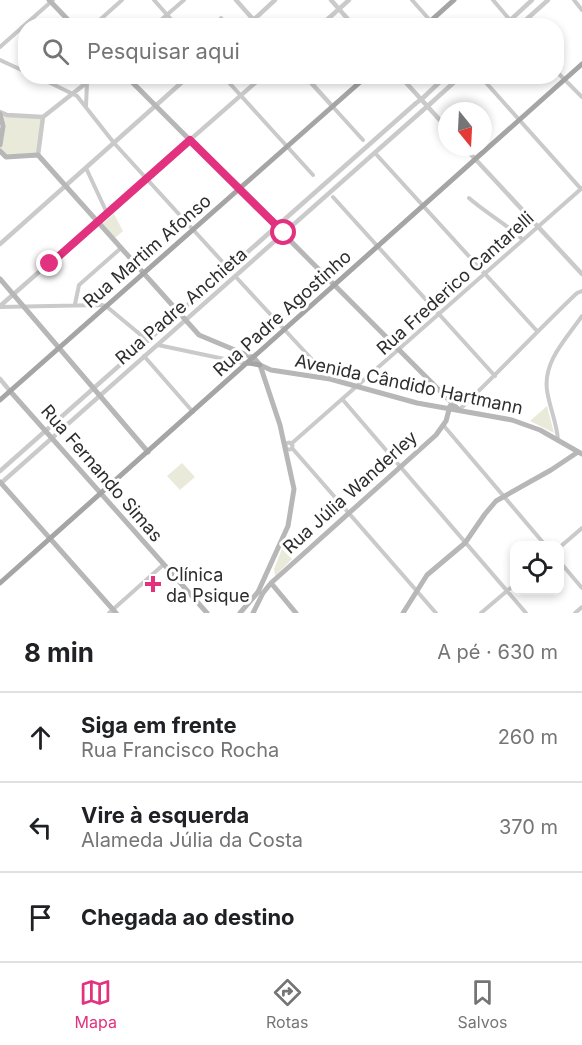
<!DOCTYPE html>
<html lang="pt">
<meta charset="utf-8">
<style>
body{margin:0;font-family:Inter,sans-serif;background:#f2f2f2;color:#202124}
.controls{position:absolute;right:18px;bottom:18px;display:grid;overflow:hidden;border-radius:12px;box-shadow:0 3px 9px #0003}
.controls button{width:54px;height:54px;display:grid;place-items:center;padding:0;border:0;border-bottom:2px solid #e0e0e0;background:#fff;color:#202124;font:30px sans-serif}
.compass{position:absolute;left:438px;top:102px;width:54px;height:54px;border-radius:50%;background:#fff;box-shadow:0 3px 9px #0003;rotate:162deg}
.stop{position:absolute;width:18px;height:18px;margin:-14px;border:4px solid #e2317e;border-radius:50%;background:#fff}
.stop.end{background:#e2317e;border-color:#fff;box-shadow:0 2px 6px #0008}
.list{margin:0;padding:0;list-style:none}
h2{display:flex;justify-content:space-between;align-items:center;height:78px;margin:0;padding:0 24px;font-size:26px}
h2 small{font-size:20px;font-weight:400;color:#757577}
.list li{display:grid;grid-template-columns:39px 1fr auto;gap:18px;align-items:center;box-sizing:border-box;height:90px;padding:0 24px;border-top:2px solid #e0e0e0}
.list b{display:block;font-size:22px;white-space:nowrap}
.list p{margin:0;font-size:20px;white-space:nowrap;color:#757577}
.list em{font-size:20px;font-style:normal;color:#757577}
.icon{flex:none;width:33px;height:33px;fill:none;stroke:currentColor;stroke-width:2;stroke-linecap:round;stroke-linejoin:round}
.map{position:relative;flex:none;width:582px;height:613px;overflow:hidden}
.search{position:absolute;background:#fff;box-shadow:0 3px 9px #0003;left:18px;right:18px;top:18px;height:66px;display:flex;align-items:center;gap:15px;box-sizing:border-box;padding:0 21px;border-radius:24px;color:#757577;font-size:22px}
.sheet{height:348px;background:#fff}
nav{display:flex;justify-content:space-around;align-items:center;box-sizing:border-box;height:84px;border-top:2px solid #e0e0e0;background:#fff;font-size:16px;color:#757577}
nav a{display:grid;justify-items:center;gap:3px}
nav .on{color:#e2317e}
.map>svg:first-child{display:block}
.green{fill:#e9eada}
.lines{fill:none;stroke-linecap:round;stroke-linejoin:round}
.minor{stroke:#cacaca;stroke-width:4}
.tertiary{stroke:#cacaca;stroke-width:4.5}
.secondary{stroke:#b7b7b7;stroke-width:5}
.primary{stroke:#a5a5a5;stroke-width:5}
.tertiary-bridge{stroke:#cacaca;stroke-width:4.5}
.route{stroke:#e2317e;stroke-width:8}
.poi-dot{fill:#e2317e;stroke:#fff;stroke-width:2}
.labels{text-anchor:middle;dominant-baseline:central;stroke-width:6;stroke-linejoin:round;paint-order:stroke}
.street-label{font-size:18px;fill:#2d2d2d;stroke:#fff}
.poi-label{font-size:18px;fill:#2d2d2d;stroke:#fff;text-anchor:start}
</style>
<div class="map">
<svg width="582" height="613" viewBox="0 0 582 613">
<rect width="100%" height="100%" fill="#fff"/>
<path class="green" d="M0 114 43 117 38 155 6 157 0 151 3 126Z
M114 214 123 231 115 238 102 224Z
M547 406 554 433 530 421Z
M182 463 195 477 180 490 167 476Z
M282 549 292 559 275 576 274 569Z"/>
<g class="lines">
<path class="minor" d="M154 0 177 26
M412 0 435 26
M493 0 510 20
M574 0 582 10
M221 18 227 26
M93 26 122 0
M154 26 184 0
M0 47 53 0
M0 60 26 72
M556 71 582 97
M36 76 77 96 114 143 229 269
M223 76 313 175
M480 76 581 189
M86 106 87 83
M333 107 363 140
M375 153 537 331
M86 168 107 213
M333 197 495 376
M469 198C487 214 507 224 523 240
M235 276 330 379
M75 304 79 285 121 248
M0 307 101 305 106 306 148 341
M158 345 248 364
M144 356 193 412
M343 400 526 613
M459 410C499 372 537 331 577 293L582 291
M444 426 546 546
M558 440C557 423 549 406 547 390 543 361 567 338 582 316
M285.5 446a3.5 3.5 0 1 1 7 0a3.5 3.5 0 1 1-7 0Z
M291 444 582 188
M292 448 436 613
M560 547 582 528
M560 562 582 588
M109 613 163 565
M481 613 514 585
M575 613 582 607"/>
<path class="tertiary" d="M236 0 259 26
M331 0 354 26
M247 26 275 0
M320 26 349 0
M504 26 532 0
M519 26 548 0
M305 76 333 107
M400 76 447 128
M424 97 446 76
M430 104 461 76
M0 112 7 115 43 117
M43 117 95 76
M464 147 582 274
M38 155 43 117
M0 244 189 76
M0 306 263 76
M0 379 10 391
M0 471 415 104
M1 483 422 111"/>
<path class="secondary" d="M49 0 74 26
M126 76 459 410
M0 114 3 126 0 145
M0 151 6 157 38 155 199 335 254 358 260 365 280 425 294 489 288 526 258 592 240 613
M0 279 148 452
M260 365 271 370 330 379 417 403 512 420 540 430 582 454
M10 391 207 613
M0 482 116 613
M271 583 296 613
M253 613 263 593 271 583 436 435 446 421 450 406
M403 613 427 575 465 543 485 514 496 501 551 470 578 452"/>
<path class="primary" d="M425 26 454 0
M249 363 260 365
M0 400 367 76
M0 583 582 64"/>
<path class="tertiary-bridge" d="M415 104 424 97
M422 111 430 104"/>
</g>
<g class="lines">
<path class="route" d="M50 264 190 140 284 233"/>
</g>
<path class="poi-dot" d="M150 575h6v6h6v6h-6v6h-6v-6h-6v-6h6z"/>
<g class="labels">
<g class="street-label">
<text transform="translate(147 251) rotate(-41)">Rua Martim Afonso</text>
<text transform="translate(455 283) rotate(-42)">Rua Frederico Cantarelli</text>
<text transform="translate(181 306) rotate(-41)">Rua Padre Anchieta</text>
<text transform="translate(282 313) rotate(-42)">Rua Padre Agostinho</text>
<text transform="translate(409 384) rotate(12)">Avenida Cândido Hartmann</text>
<text transform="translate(102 473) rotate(49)">Rua Fernando Simas</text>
<text transform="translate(350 492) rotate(-42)">Rua Júlia Wanderley</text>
</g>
<g class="poi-label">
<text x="166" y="574">Clínica<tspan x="166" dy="21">da Psique</tspan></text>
</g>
</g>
</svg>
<div class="controls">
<button><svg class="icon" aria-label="locate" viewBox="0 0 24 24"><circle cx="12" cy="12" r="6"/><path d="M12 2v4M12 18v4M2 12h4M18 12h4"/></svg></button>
</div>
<svg class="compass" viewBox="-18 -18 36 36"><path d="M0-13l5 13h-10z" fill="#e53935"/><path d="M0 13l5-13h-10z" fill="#757577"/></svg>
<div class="stop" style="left:284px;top:233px"></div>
<div class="stop end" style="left:50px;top:264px"></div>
<div class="search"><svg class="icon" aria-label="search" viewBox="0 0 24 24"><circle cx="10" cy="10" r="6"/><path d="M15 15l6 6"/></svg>Pesquisar aqui</div>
</div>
<section class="sheet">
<h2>8 min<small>A pé · 630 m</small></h2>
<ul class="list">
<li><svg class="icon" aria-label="ahead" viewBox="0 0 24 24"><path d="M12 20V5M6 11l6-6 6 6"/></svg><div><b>Siga em frente</b><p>Rua Francisco Rocha</p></div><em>260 m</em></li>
<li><svg class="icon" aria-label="left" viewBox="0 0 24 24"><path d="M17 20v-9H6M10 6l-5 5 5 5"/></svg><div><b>Vire à esquerda</b><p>Alameda Júlia da Costa</p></div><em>370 m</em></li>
<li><svg class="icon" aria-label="arrive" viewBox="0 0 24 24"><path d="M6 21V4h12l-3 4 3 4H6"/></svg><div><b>Chegada ao destino</b></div></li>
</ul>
</section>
<nav>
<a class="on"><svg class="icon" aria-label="map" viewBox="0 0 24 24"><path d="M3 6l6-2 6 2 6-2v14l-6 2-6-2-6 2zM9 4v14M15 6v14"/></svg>Mapa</a>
<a><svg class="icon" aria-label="directions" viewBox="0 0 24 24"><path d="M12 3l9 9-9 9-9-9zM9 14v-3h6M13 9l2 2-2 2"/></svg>Rotas</a>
<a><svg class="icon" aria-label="saved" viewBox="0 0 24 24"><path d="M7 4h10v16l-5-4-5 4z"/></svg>Salvos</a>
</nav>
